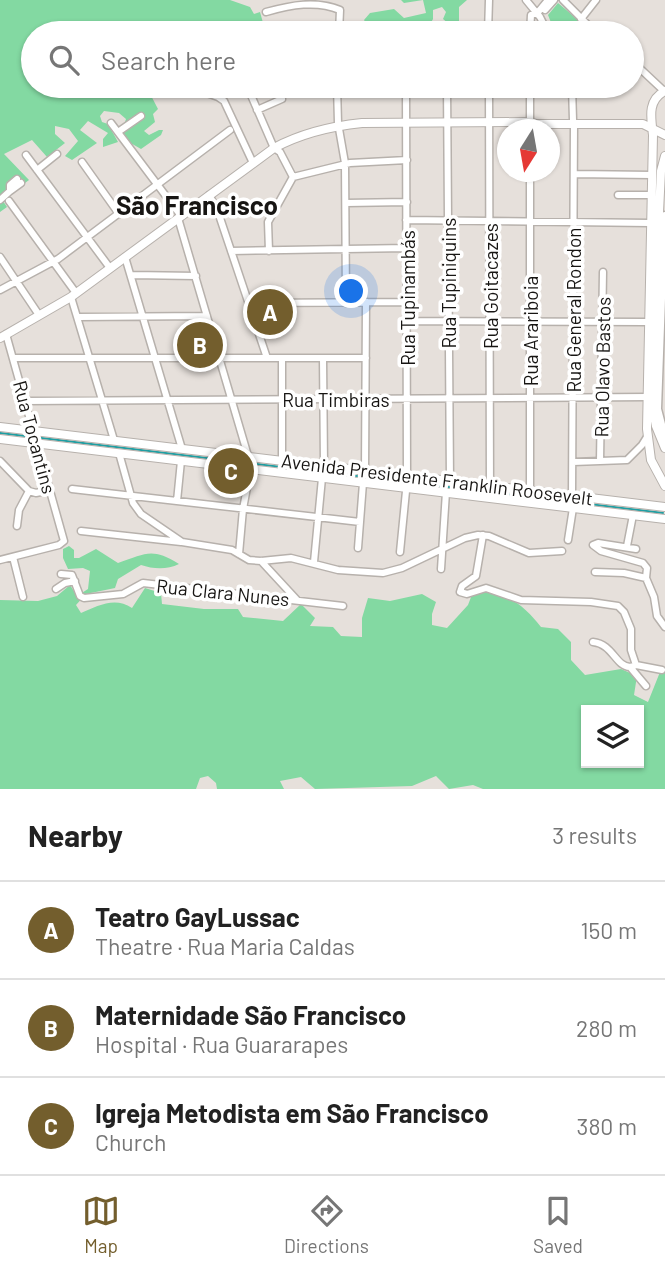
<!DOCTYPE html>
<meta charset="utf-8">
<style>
body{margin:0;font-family:Barlow,sans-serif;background:#f6f6f6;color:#222}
.controls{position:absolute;right:21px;bottom:21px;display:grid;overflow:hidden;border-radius:0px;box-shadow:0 2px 5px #0004}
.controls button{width:63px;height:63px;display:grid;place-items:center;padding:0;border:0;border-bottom:2px solid #e0e0e0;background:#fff;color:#222;font:35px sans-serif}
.compass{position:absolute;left:497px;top:119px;width:63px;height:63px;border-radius:50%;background:#fff;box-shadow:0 2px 5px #0004;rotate:191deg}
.you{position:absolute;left:352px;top:292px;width:24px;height:24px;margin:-18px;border:5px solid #fff;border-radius:50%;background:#1a73e8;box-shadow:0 0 0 10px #1a73e833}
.badge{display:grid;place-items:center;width:46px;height:46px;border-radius:50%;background:#735e2d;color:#fff;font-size:23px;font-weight:700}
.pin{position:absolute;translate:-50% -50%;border:4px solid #fff;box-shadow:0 2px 7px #0006}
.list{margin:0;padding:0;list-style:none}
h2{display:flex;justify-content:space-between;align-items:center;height:91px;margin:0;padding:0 28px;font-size:30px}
h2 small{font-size:23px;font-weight:400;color:#767676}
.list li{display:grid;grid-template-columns:46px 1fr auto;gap:21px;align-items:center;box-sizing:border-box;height:98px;padding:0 28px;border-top:2px solid #e0e0e0}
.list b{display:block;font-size:26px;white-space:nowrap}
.list p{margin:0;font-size:23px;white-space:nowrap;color:#767676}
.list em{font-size:23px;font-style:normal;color:#767676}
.icon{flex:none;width:38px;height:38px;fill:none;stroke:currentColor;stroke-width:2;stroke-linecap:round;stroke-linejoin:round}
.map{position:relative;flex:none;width:665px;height:789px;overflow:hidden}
.search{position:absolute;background:#fff;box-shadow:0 2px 5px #0004;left:21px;right:21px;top:21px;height:77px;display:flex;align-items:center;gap:18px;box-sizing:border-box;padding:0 24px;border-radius:38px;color:#767676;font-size:26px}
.sheet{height:385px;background:#fff}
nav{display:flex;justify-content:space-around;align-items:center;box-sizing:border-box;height:98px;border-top:2px solid #e0e0e0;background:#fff;font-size:19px;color:#767676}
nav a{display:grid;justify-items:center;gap:4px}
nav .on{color:#735e2d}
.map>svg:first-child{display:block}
.green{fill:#83d9a2;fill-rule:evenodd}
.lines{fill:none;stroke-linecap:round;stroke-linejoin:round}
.stream{stroke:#209fa3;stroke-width:2}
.minor-casing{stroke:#b7b1ac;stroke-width:9}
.major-casing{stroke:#b7b1ac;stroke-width:10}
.minor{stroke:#fff;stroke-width:6}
.major{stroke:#fff;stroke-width:8}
.labels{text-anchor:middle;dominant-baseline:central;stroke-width:7;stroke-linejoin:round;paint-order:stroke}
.street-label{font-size:19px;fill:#171513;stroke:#fff}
.district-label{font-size:26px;font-weight:bold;fill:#171513;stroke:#fff}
</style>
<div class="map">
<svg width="665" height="789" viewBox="0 0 665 789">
<rect width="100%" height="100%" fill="#e6e0db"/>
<path class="green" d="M0 0H230L250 7 254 14 260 12 265 30 262 33 259 29 253 30 251 24 246 21 206 33H33V86H146L158 109 153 114 155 122 144 131 149 135 159 130H163L161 135 141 149 127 141 122 131 126 119 119 113 104 111 100 116 102 122 108 124 118 142 103 147V139L108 133 88 121 80 130 97 143 72 160 65 156 78 141 69 129 55 126V134L65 143 47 157 32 140 4 154 29 180 9 195 1 198 7 207 0 212Z
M401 0H467L459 7V21L449 24 443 19 446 12 442 7 433 10V19L428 28 409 30 408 33H394V31L367 33V25L364 20 370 13 394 9 404 18 426 13 423 0 404 3Z
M558 3 583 24 578 33H551L554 30 548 15Z
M69 546 74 550V558H79L96 549 118 563C146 554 151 547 179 564 167 570 153 569 141 565L118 579 115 588 86 594 76 605 81 613C97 606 115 596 132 608L145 588 161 593 162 604 204 609H238L243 617 283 621 301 604 315 618 310 626 333 627 341 636 362 637V618L368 598 390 601 422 594 436 602 432 614V625L447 628 468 605 473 592C503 588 524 605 541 627L558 629 571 642V660L585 675 621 669 637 676 634 695 648 702 660 672 665 671V789H483L473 785 449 789 436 776 412 786 315 789 301 777 280 781 284 789H217L216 783 208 776 200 778 196 789H0V600L38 601 57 596 70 585 77 596 88 589 90 571 83 568 68 569 63 558V549ZM586 710H639V763H586Z"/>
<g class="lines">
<path class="stream" d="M0 433 663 513"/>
<g class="minor-casing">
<path id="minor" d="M526 0 540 17 548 33
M563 0 596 33
M545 10 554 0
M266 12C291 5 316 0 340 10L339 33
M581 19 596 0
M488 33 489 0
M530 33 531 15 539 11 548 0
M632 61 664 91
M187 86 218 97 224 101 253 163
M247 86 274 148 280 152 293 177 268 222 269 251
M337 86 338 123 345 163 346 303
M447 86 450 481
M489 86 490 498
M530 86V130
M572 86 573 120
M291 88 406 87
M257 110 282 99
M111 123 181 216
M118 132 141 116
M26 155 110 268
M82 162 119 214
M37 170 57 154
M574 174 652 175
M293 177 350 163 407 160
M10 191 21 183
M209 195 217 209 267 358
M618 195H652
M0 200 10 191V185L17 179
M9 201 76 293
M346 203 407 202
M665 215 658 409 665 436
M178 218 251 466 243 509 239 554
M406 220 650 223
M231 251 407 248
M0 257 39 315
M125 257 182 449
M132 275 196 276
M0 290 58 259 230 130
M71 297 114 440
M249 303 407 302
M78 317 207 316
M407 321 648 322
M14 358H366
M282 358V461
M323 358 324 466
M25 401 648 397
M119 453 133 503 141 514 182 542 232 550 249 560 261 561 291 558 338 570 383 573 402 568 465 538 478 535 489 536 529 553 562 551
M0 461 29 491 36 493 50 490
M600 461 603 272
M573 462 627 460 642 445 647 437
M365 471 366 302
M72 489 360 522
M530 491V172
M572 496 574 124
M177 501 181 461
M17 526 19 510 29 491
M81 531 181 542
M483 535 476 576 462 586 460 592 467 594 486 588 521 600 591 602 618 606 624 612 631 629V650L636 665
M568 540 573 508
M627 546 633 515
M358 548 363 483
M636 549 598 543 593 545 601 551 643 563 647 568 646 578 654 597 657 616 665 627
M400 552 407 481 406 86
M13 557 23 597
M0 560 59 545 64 541 6 334
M261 561 297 600
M314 562 322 478
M441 569 446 492
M595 572 624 573 646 578
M61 574 72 575 80 596 84 598 123 594 143 583 343 606
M56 589 65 583 75 581
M593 642C613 644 615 666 630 667
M636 665 662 670
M634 666 630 667 646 686"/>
</g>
<g class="major-casing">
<path id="major" d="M665 91C647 100 651 118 653 135L647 429 651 460 665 486
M665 156 661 171 659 212 653 409 656 426 665 448
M0 338 71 297 274 148C300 134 333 126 362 123L530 122 536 124H643L665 135
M0 427 665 507
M0 439 665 519"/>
</g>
<use href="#minor" class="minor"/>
<use href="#major" class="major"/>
</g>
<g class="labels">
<g class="street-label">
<text transform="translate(448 283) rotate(-90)">Rua Tupiniquins</text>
<text transform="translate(490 286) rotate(-90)">Rua Goitacazes</text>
<text transform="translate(407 298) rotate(-90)">Rua Tupinambás</text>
<text transform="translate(573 310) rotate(-90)">Rua General Rondon</text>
<text transform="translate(530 331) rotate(-90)">Rua Arariboia</text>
<text transform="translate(602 367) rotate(-89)">Rua Olavo Bastos</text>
<text x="336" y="399">Rua Timbiras</text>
<text transform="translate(35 437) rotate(75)">Rua Tocantins</text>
<text transform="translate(437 479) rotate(7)">Avenida Presidente Franklin Roosevelt</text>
<text transform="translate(223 592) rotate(6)">Rua Clara Nunes</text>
</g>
<g class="district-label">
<text x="197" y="204">São Francisco</text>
</g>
</g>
</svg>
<div class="controls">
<button><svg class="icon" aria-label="layers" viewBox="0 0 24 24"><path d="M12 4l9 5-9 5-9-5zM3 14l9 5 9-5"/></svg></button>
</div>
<svg class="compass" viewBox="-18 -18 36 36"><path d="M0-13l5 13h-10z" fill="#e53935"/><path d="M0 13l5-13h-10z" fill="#767676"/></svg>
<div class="you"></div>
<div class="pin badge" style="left:270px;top:312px">A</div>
<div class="pin badge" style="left:200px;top:345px">B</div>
<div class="pin badge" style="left:231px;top:471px">C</div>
<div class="search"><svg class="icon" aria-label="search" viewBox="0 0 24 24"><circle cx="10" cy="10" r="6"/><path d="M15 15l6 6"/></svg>Search here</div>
</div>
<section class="sheet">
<h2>Nearby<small>3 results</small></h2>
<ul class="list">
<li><span class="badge">A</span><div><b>Teatro GayLussac</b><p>Theatre · Rua Maria Caldas</p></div><em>150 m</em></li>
<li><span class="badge">B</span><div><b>Maternidade São Francisco</b><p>Hospital · Rua Guararapes</p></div><em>280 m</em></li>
<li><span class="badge">C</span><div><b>Igreja Metodista em São Francisco</b><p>Church</p></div><em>380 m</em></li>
</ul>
</section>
<nav>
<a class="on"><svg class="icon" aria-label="map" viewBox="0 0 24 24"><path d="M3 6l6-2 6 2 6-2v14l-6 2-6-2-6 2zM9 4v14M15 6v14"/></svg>Map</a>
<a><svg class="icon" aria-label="directions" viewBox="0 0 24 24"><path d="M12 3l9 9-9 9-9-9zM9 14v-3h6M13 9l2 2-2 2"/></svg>Directions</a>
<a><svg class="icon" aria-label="saved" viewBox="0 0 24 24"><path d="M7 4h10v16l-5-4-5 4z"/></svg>Saved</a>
</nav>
